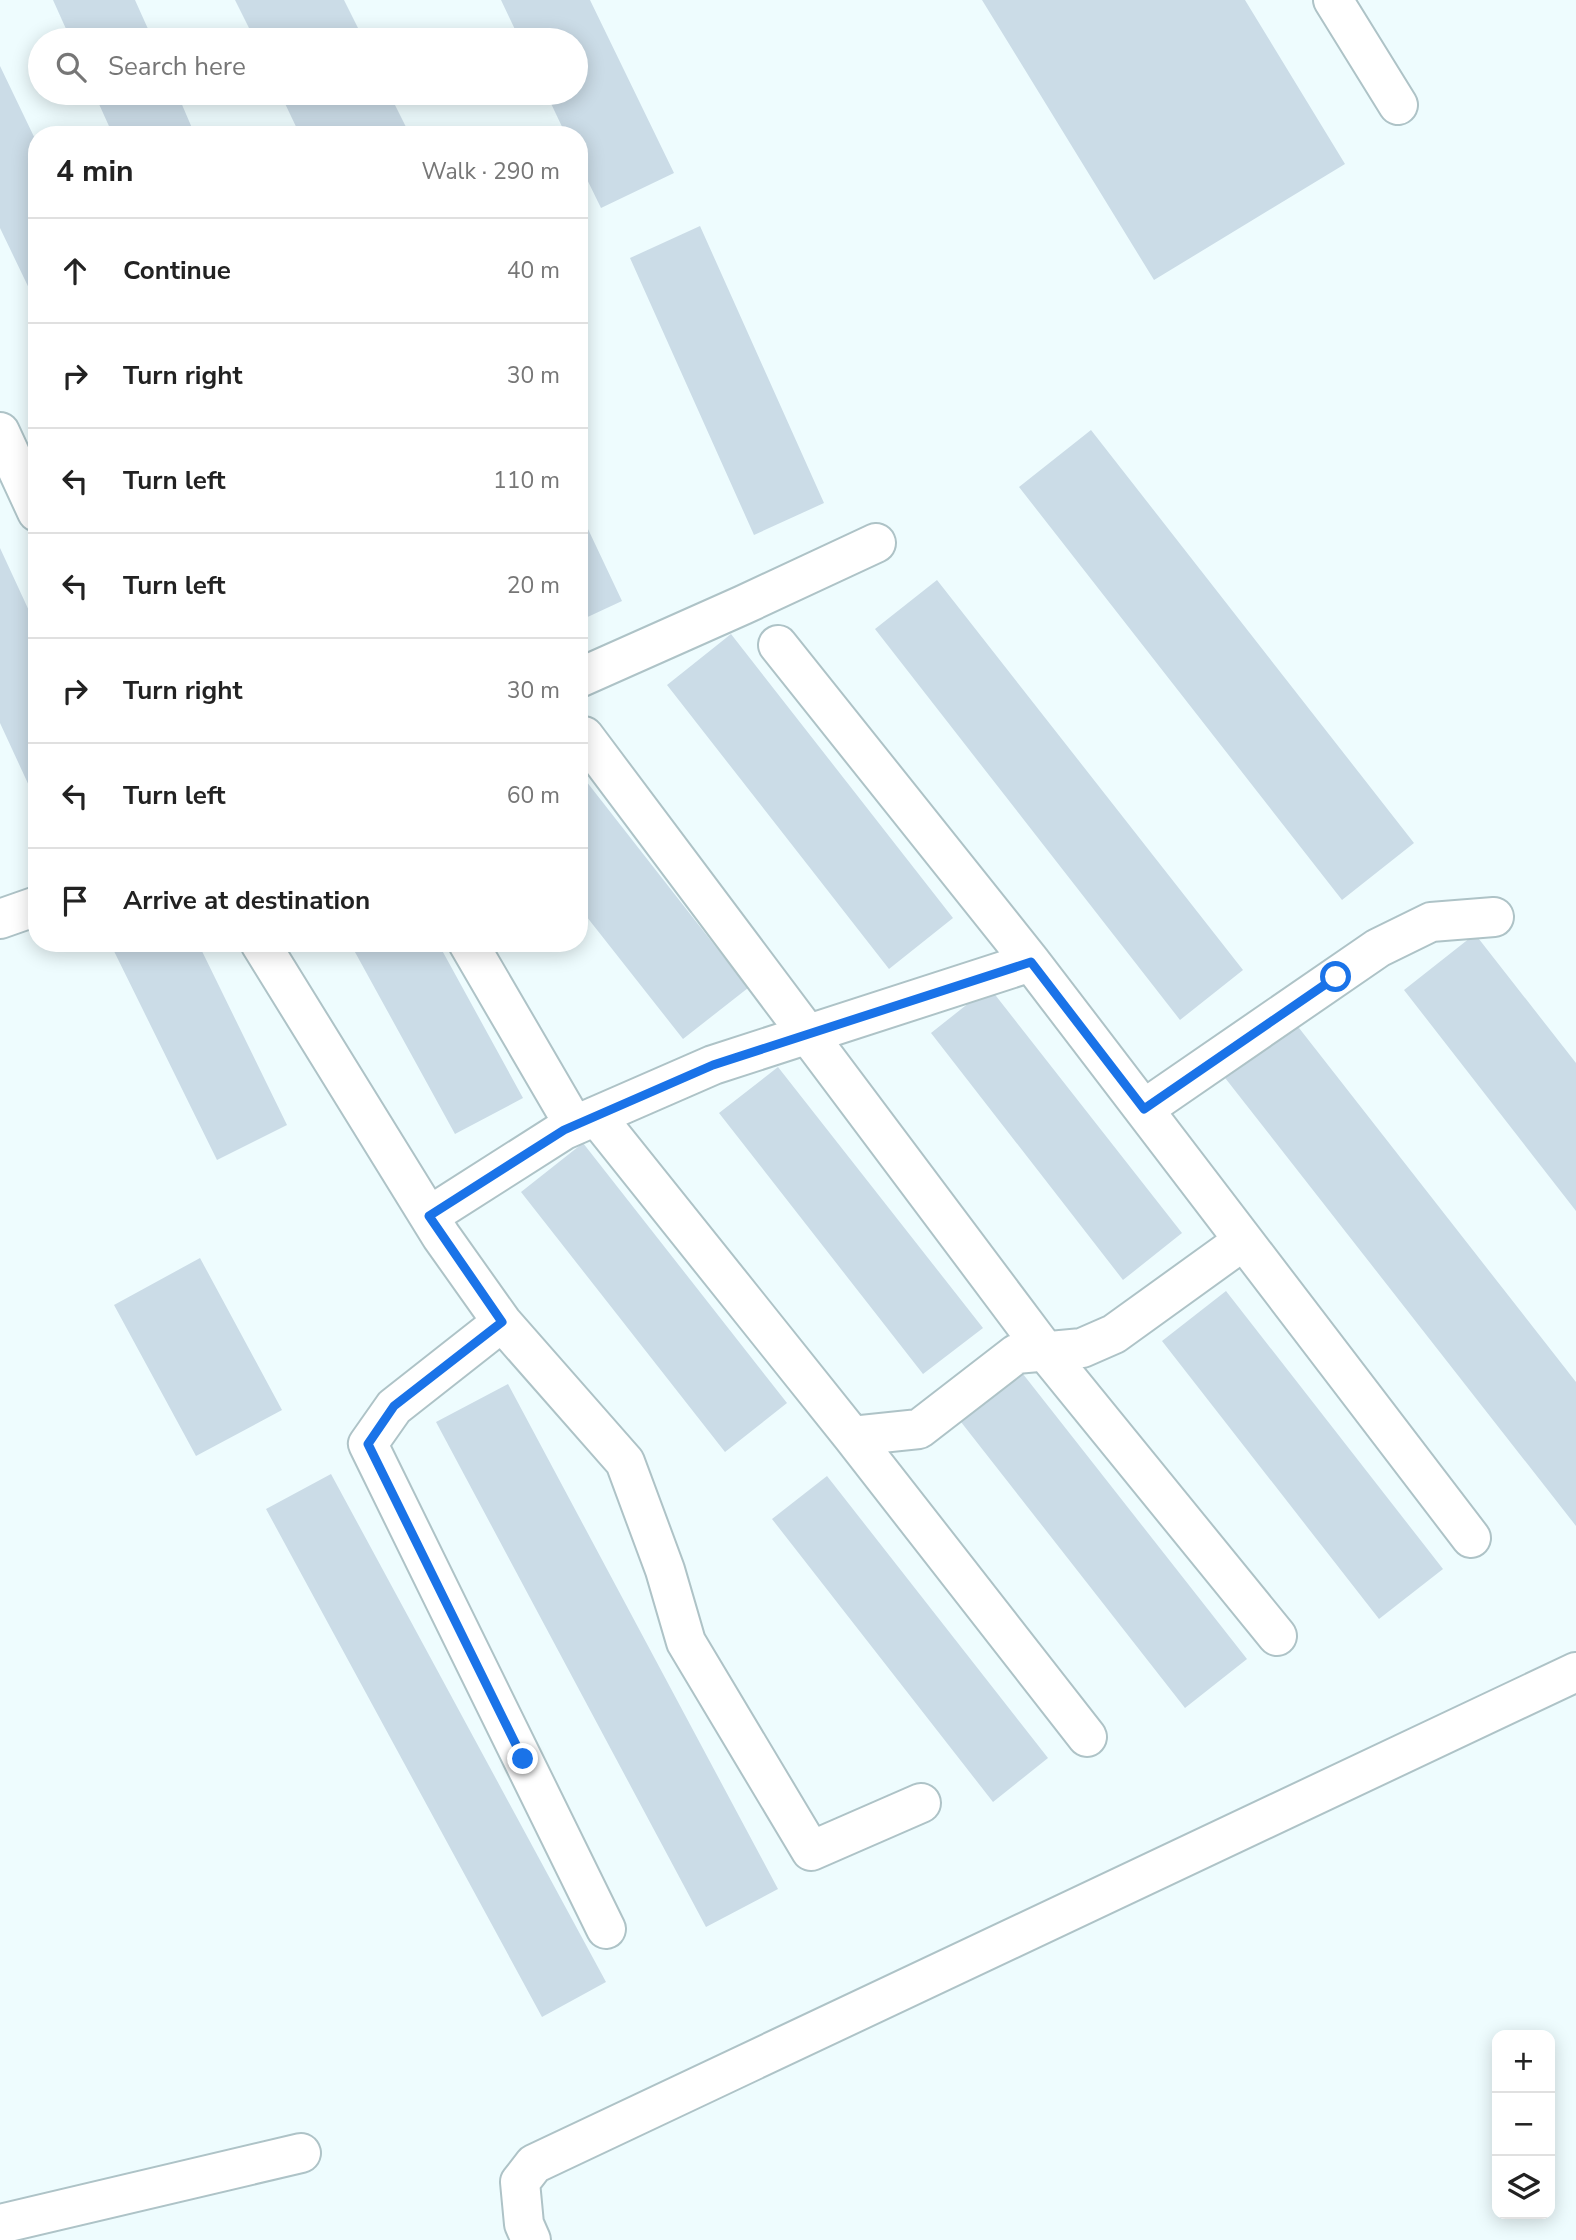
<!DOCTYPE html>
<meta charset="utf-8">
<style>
body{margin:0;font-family:"Nunito Sans",sans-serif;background:#f6f6f6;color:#222}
.controls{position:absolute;right:21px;bottom:21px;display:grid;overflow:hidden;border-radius:14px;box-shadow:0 4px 18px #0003}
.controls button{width:63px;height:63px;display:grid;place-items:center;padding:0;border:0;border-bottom:2px solid #e0e0e0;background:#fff;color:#222;font:35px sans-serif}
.stop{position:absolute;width:21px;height:21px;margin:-16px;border:5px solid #1a73e8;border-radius:50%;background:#fff}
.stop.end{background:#1a73e8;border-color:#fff;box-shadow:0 2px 7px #0008}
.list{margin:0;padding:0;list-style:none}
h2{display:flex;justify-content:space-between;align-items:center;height:91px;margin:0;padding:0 28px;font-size:30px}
h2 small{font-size:23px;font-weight:400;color:#767676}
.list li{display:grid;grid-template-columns:46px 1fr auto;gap:21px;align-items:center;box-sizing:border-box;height:105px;padding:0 28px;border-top:2px solid #e0e0e0}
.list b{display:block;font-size:26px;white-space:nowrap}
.list em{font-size:23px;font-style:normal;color:#767676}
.icon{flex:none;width:38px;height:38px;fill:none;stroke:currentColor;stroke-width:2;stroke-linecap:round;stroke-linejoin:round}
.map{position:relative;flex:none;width:1576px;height:2240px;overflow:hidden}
.search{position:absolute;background:#fff;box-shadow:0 4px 18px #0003;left:28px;top:28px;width:560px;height:77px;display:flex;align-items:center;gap:18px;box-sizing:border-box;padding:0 24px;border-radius:38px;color:#767676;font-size:26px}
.panel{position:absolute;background:#fff;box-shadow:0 4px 18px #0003;left:28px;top:126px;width:560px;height:826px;border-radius:28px}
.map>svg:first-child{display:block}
.building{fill:#cbdce7}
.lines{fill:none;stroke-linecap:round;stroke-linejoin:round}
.minor-casing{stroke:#aec3c7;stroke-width:42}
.minor{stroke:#fff;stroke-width:38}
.route{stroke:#1a73e8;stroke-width:9}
</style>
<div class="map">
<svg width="1576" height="2240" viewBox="0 0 1576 2240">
<rect width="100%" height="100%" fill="#eefcfe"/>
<path class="building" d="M53 0H135L153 40H71Z
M235 0H344L364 40H255Z
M501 0H590L674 173 601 208 579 163V135H566L546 93H576V40H520Z
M982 0H1245L1345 164 1154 280Z
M0 66 37 143V305L0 228Z
M94 93H177L195 135H113Z
M280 93H389L410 135H300Z
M700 226 824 503 754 535 630 258Z
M1091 430 1414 843 1342 900 1019 487Z
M579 510 622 601 579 621Z
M0 548 37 628V803L0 723Z
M937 580 1243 970 1180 1020 875 629Z
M731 634 953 918 889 969 667 685Z
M579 772 748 988 683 1039 579 907Z
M1475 934 1576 1063V1211L1404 990Z
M110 943H198L287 1125 217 1160Z
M350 943H438L523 1098 455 1134Z
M989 987 1182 1233 1123 1280 931 1033Z
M1292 1019 1576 1382V1526L1222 1074Z
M778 1067 983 1328 923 1374 719 1113Z
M583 1143 787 1403 725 1452 521 1192Z
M200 1258 282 1410 196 1456 114 1305Z
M1226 1291 1443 1569 1379 1619 1162 1341Z
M1023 1374 1247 1659 1185 1708 961 1422Z
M508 1384 778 1889 706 1927 436 1422Z
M331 1474 606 1982 542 2017 266 1509Z
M827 1476 1048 1758 993 1802 772 1519Z"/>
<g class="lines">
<g class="minor-casing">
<path id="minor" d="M1333 0 1398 105
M0 432 37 512
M778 645 1031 962 1471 1538
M579 678 743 605 876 543
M584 736 1045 1351 1277 1636
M0 919 37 906
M260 943 441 1236 502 1322 625 1462 665 1570 686 1642 811 1851 921 1803
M468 943 574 1125
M1144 1109 1378 948 1431 922 1494 917
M596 1116 852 1436 1087 1737
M429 1216 564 1130 713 1065 1031 962
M502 1322 394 1407 368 1444 606 1929
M852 1436 919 1429 1016 1354 1082 1348 1114 1334 1243 1241
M0 2224 301 2153
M531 2240 524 2224 520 2182 534 2164 1576 1672"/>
</g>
<use href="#minor" class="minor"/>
</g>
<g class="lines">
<path class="route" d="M523 1759 368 1444 394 1406 502 1322 429 1216 564 1130 713 1065 1031 962 1144 1109 1336 977"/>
</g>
</svg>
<div class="controls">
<button>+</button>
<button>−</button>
<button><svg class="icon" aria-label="layers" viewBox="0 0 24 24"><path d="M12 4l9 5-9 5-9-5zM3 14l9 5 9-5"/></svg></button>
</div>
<div class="stop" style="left:1336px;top:977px"></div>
<div class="stop end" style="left:523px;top:1759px"></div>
<div class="search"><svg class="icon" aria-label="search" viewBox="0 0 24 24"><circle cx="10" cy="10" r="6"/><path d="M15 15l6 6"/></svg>Search here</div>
<section class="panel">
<h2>4 min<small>Walk · 290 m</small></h2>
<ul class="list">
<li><svg class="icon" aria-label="ahead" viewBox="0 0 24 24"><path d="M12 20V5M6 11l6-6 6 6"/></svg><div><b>Continue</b></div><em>40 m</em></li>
<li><svg class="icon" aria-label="right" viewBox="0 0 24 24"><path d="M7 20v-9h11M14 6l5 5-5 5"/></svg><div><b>Turn right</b></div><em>30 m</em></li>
<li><svg class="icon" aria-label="left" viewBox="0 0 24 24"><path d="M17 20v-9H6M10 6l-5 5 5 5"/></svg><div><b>Turn left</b></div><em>110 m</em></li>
<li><svg class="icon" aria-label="left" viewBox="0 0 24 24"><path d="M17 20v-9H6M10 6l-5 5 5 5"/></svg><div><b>Turn left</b></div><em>20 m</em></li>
<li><svg class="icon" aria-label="right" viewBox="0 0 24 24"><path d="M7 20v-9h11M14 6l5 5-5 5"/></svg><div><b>Turn right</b></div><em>30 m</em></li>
<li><svg class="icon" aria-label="left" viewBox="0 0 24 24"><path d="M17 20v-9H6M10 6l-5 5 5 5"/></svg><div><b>Turn left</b></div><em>60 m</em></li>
<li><svg class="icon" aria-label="arrive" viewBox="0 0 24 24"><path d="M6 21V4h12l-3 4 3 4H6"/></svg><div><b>Arrive at destination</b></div></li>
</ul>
</section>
</div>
